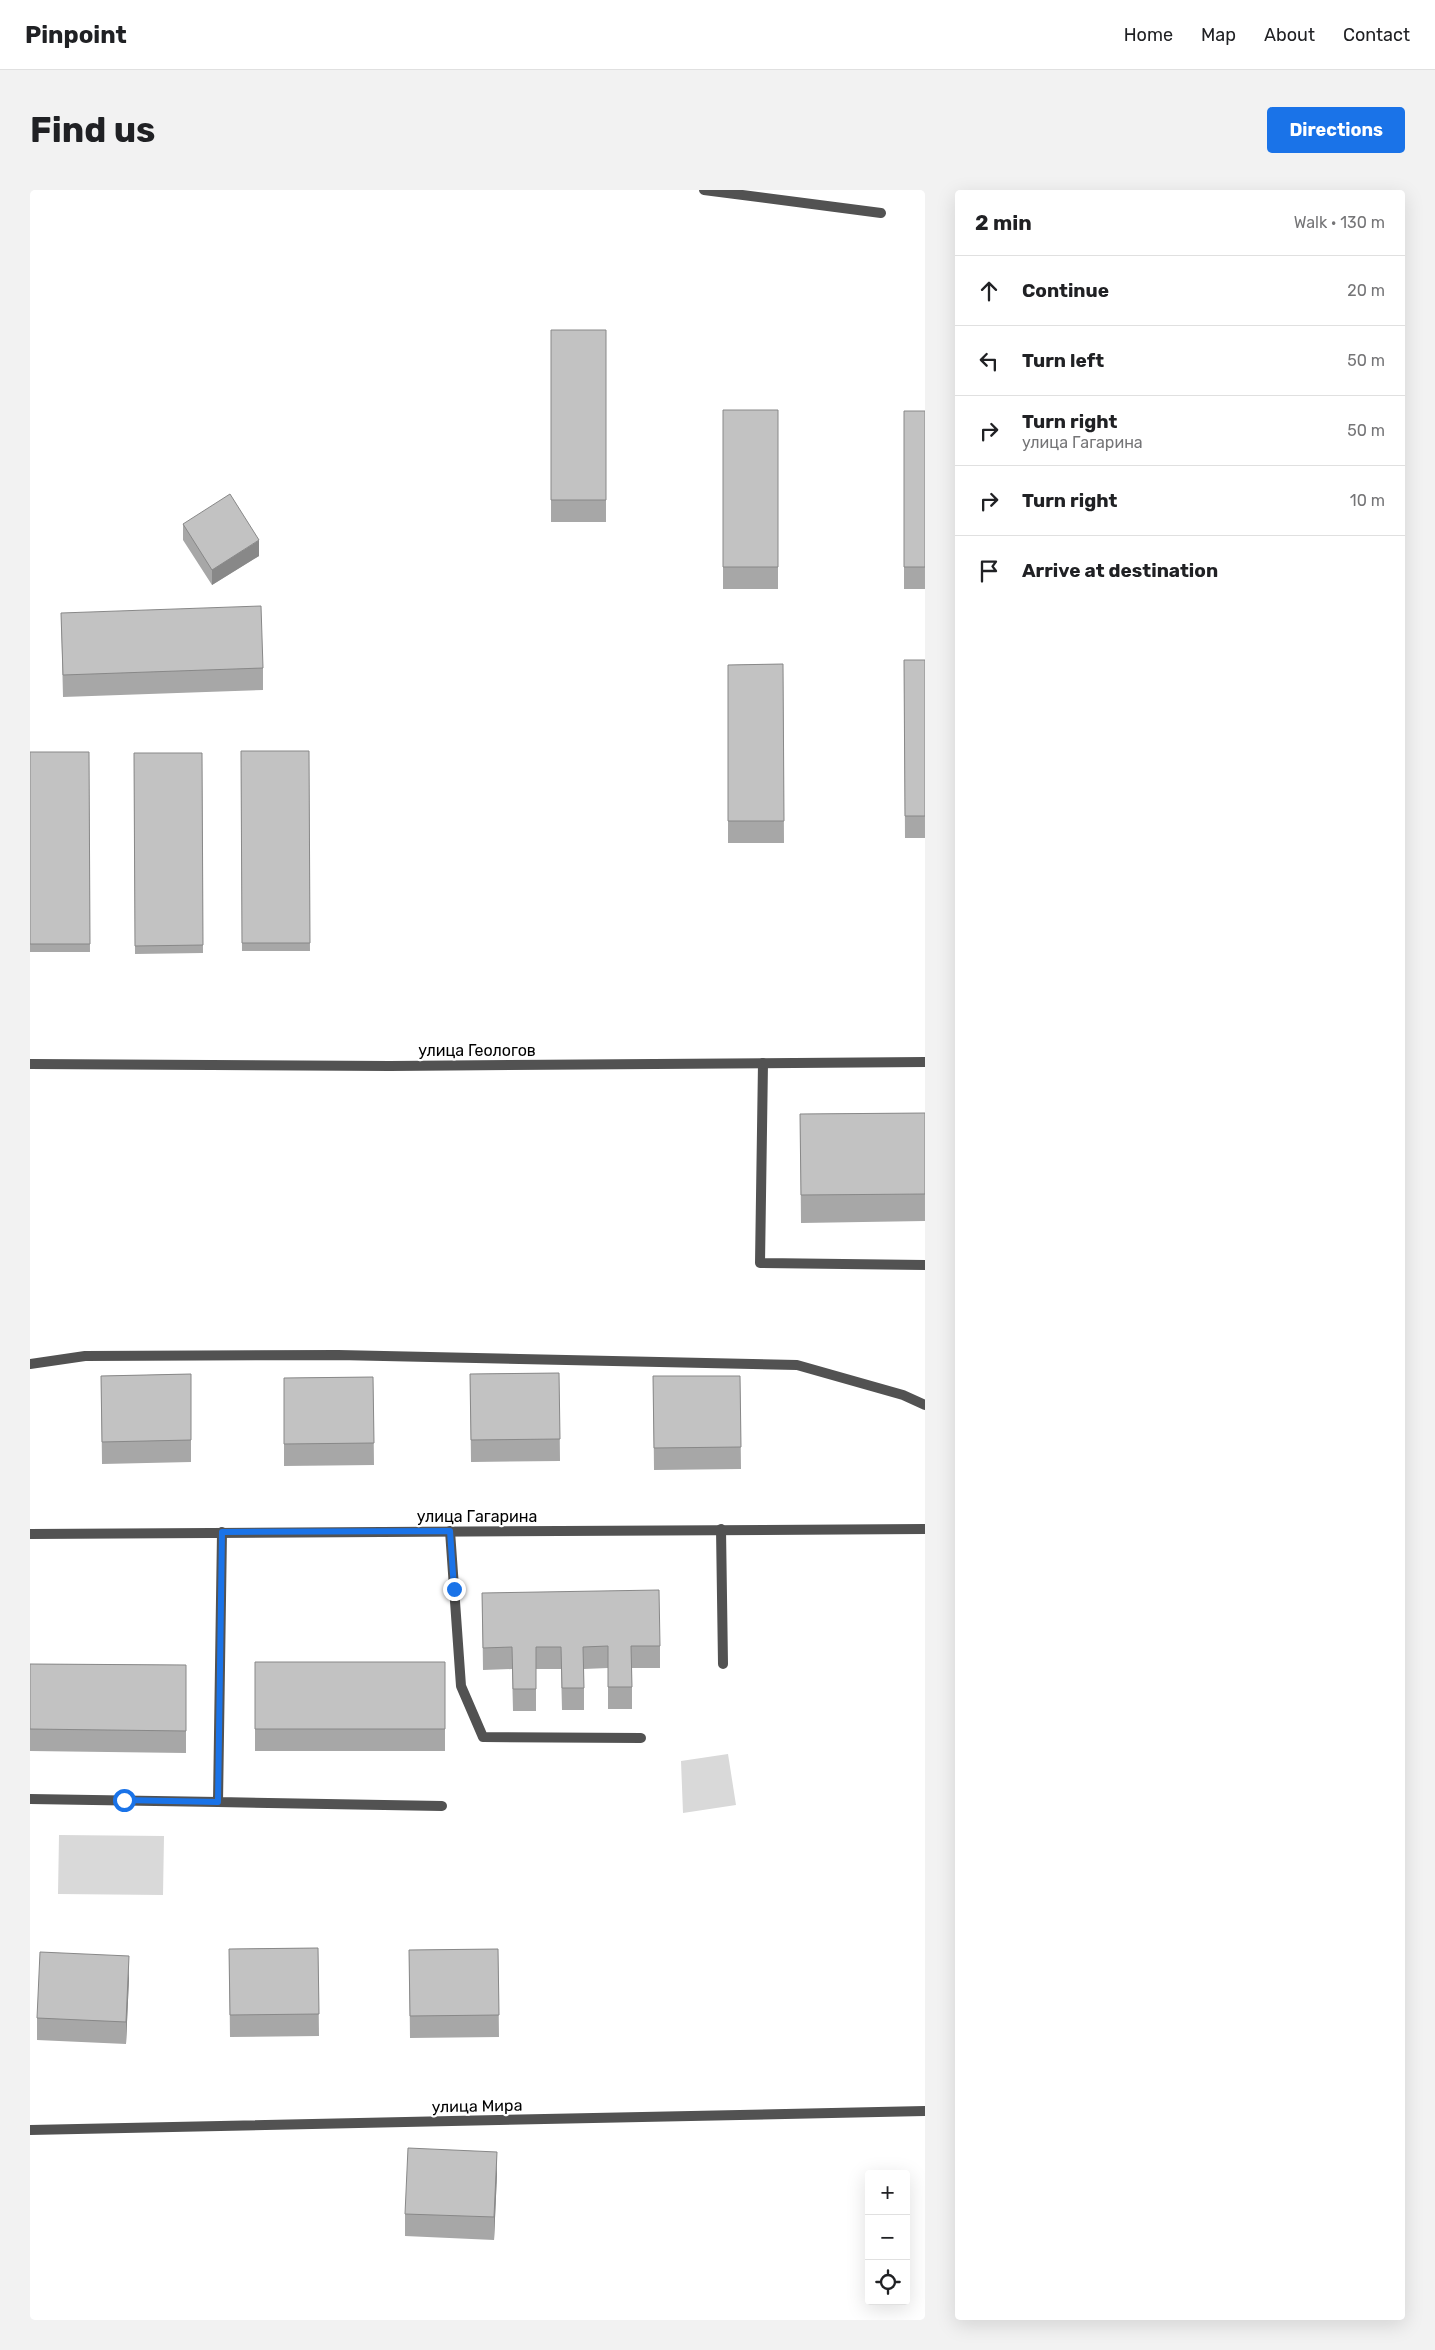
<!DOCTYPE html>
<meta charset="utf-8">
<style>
body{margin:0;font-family:Rubik,sans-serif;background:#f2f2f2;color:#202124}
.controls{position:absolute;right:15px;bottom:15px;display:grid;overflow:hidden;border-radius:5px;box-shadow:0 5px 20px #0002}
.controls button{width:45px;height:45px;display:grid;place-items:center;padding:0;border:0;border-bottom:1px solid #e0e0e0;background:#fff;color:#202124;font:25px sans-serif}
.stop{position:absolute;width:15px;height:15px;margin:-11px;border:4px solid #1a73e8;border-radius:50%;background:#fff}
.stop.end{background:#1a73e8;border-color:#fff;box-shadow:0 1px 5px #0008}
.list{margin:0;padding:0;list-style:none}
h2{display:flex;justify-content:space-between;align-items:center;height:65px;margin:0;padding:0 20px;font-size:21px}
h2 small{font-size:16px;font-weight:400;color:#757577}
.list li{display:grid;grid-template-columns:32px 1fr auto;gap:15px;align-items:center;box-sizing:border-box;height:70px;padding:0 20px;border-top:1px solid #e0e0e0}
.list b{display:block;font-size:19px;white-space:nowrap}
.list p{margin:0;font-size:16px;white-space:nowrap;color:#757577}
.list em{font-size:16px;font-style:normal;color:#757577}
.icon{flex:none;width:28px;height:28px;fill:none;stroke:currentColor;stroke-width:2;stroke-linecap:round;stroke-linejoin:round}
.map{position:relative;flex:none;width:895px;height:2130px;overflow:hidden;border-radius:5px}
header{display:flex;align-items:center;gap:30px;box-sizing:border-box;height:70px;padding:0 25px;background:#fff;border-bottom:1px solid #e0e0e0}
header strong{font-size:24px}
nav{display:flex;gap:28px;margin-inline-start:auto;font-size:18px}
.intro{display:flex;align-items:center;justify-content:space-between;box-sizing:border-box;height:120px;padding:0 30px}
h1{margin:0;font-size:35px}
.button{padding:12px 22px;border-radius:5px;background:#1a73e8;color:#fff;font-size:18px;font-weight:700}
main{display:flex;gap:30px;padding:0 30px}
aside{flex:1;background:#fff;border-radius:5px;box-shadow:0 5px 20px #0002}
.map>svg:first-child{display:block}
.green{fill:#d9d9d9}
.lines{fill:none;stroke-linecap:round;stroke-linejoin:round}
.service{stroke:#525252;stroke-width:10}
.minor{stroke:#525252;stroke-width:10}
.tertiary{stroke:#525252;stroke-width:10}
.wall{fill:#a7a7a7}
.shaded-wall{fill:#888}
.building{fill:#c2c2c2;stroke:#888}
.route{stroke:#1a73e8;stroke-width:6}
.labels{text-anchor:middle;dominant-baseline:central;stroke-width:4.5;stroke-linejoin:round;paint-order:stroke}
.street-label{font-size:16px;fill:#000;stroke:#fff}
</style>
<header>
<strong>Pinpoint</strong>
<nav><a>Home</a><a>Map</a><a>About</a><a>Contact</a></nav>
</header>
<div class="intro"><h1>Find us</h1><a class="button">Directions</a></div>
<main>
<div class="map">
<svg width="895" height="2130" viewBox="0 0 895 2130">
<rect width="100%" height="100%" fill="#fff"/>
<path class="green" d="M698 1564 706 1615 653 1623 651 1571Z
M29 1645 134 1646 133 1705 28 1704Z"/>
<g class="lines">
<path class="service" d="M674 0 851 23
M733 873 730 1073 895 1075
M0 1174 55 1166 308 1165 767 1175 873 1205 895 1215
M691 1339 693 1474
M420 1341 431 1496 453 1547 611 1548
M0 1609 188 1612 192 1342
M188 1612 412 1616"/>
<path class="minor" d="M0 874 360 876 895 872"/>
<path class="tertiary" d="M0 1344 895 1339
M0 1940 895 1921"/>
</g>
<path class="wall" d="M521 140H576V332H521Z
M693 220H748V399H693Z
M874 221H895V399H874Z
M153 334 229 366 182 395 153 350Z
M31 423 233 478V500L33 507Z
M874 470H895V648H875Z
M753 474 754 653H698V475Z
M211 561H279L280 761H212Z
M0 562H59L60 762H0Z
M104 563H172L173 763 105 764Z
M895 923V1031L771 1033 770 924Z
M529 1183 530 1271 441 1272 440 1184Z
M161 1184V1272L72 1274 71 1186Z
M623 1186H710L711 1279 624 1280Z
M343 1187 344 1275 254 1276V1188Z
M452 1403 630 1456V1478H602V1519H578V1478L554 1479V1520H532L531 1479H506V1521H483L482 1479 453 1480Z
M225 1472H415V1561H225Z
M0 1474 156 1475V1563L0 1561Z
M288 1758 289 1846 200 1847 199 1759Z
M468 1759 469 1847 380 1848 379 1760Z
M99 1788 96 1854 7 1850V1828Z
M467 1984 464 2050 375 2046V2024Z"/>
<path class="shaded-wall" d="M229 350V366L182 395V380Z
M99 1766V1788L96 1854V1832Z
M467 1962V1984L464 2050V2027Z"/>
<path class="building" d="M521 140H576V310H521Z
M693 220H748V377H693Z
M874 221H895V377H874Z
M200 304 229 350 182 380 153 334Z
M231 416 233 478 33 485 31 423Z
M874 470H895V626H875Z
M753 474 754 631H698V475Z
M211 561H279L280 753H212Z
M0 562H59L60 754H0Z
M104 563H172L173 755 105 756Z
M895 923V1004L771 1005 770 924Z
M529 1183 530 1249 441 1250 440 1184Z
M161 1184V1250L72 1252 71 1186Z
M623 1186H710L711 1257 624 1258Z
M343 1187 344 1253 254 1254V1188Z
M629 1400 630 1456H601L602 1497H578V1456L553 1457 554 1498H532L531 1457H506V1499H483L482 1457 453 1458 452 1403Z
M225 1472H415V1539H225Z
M0 1474 156 1475V1541L0 1539Z
M288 1758 289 1824 200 1825 199 1759Z
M468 1759 469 1825 380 1826 379 1760Z
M10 1762 99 1766 96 1832 7 1828Z
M378 1958 467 1962 464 2027 375 2024Z"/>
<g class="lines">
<path class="route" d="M94 1610 188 1612 192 1342 420 1341 424 1399"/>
</g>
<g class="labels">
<g class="street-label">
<text x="447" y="860">улица Геологов</text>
<text x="447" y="1326">улица Гагарина</text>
<text transform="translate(447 1916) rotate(-1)">улица Мира</text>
</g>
</g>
</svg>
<div class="controls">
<button>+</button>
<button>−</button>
<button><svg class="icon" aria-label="locate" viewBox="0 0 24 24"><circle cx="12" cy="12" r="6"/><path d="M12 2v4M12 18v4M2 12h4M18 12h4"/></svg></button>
</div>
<div class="stop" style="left:94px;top:1610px"></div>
<div class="stop end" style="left:424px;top:1399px"></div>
</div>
<aside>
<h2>2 min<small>Walk · 130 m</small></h2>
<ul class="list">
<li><svg class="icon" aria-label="ahead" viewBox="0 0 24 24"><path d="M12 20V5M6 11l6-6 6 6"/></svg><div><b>Continue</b></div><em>20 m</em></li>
<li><svg class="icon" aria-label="left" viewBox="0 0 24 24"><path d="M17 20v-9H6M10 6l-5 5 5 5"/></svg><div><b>Turn left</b></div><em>50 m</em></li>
<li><svg class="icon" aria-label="right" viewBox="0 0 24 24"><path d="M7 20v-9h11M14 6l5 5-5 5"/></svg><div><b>Turn right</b><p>улица Гагарина</p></div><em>50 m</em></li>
<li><svg class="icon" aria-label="right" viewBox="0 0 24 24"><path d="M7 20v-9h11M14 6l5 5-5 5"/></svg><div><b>Turn right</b></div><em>10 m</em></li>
<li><svg class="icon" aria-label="arrive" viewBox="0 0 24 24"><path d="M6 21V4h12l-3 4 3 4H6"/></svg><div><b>Arrive at destination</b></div></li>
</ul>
</aside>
</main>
